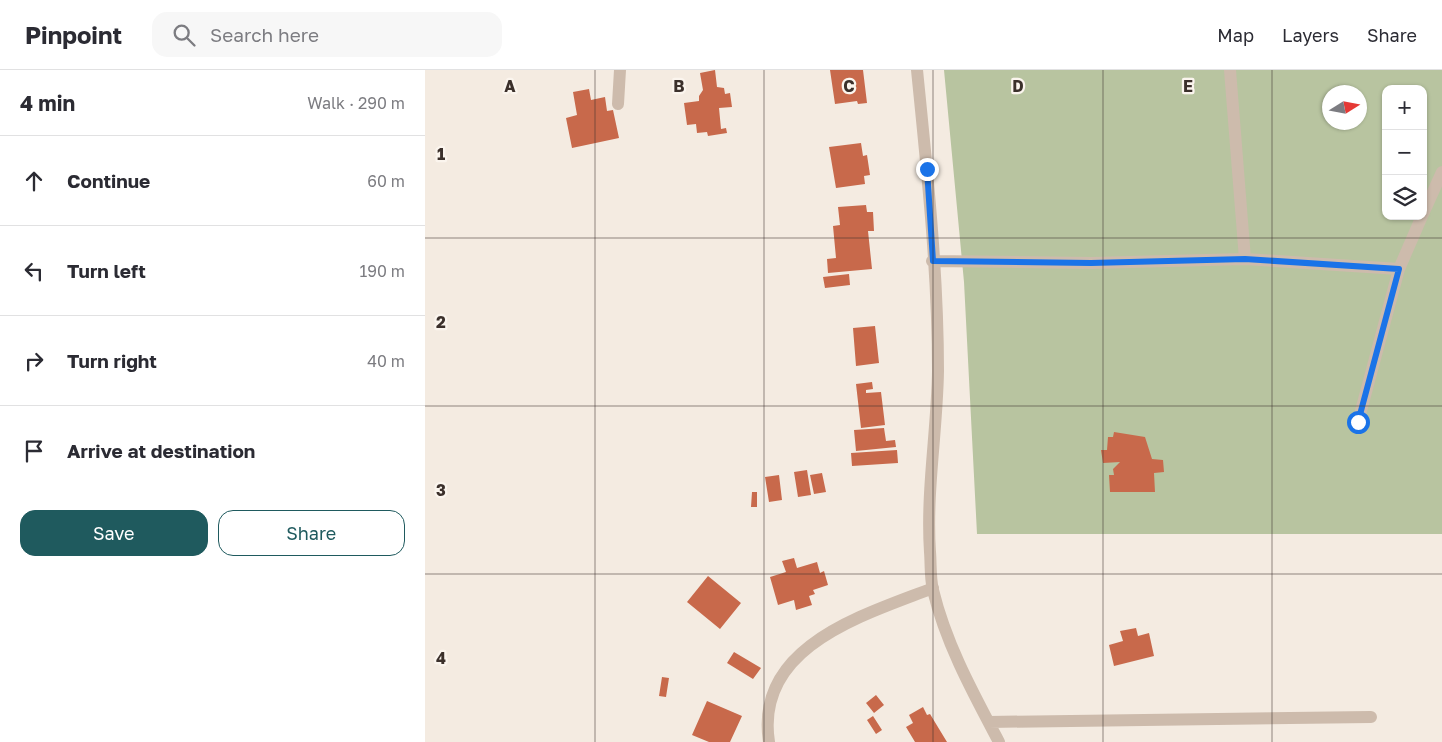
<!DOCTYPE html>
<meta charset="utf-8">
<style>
body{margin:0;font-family:"Golos Text",sans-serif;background:#f7f7f7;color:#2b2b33}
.controls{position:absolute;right:15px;top:15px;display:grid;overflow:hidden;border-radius:10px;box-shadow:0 1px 4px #0004}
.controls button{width:45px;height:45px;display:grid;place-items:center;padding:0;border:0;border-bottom:1px solid #e1e1e2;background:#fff;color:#2b2b33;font:25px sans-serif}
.compass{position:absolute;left:897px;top:15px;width:45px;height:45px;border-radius:50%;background:#fff;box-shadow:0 1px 4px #0004;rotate:79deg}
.stop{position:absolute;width:15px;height:15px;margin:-11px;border:4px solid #1a73e8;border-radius:50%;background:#fff}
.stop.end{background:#1a73e8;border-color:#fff;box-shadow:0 1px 5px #0008}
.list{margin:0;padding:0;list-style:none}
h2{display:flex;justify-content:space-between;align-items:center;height:65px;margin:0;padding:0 20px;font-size:21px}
h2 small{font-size:16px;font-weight:400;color:#7c7c81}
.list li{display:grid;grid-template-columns:32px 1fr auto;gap:15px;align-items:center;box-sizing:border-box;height:90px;padding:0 20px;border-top:1px solid #e1e1e2}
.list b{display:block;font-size:19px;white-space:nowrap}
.list em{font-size:16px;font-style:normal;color:#7c7c81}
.actions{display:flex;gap:10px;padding:15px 20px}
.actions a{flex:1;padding:11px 0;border:1px solid #1f5a5e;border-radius:15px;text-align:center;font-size:18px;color:#1f5a5e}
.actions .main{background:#1f5a5e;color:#fff}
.icon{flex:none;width:28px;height:28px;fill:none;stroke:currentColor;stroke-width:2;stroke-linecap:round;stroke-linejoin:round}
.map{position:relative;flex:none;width:1017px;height:672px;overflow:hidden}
header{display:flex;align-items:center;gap:30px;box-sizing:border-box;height:70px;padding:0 25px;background:#fff;border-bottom:1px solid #e1e1e2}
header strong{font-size:24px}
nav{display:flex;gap:28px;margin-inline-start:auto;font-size:18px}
.search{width:350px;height:45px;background:#f7f7f7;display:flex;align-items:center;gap:12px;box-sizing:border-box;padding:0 18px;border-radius:15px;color:#7c7c81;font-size:19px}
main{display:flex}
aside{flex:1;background:#fff}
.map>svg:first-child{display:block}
.green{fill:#b8c4a0;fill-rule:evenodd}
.building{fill:#c8694b}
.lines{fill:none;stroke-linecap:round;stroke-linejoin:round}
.minor{stroke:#cdbbac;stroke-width:12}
.route{stroke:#1a73e8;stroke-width:6}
.grid{fill:none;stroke:#3b302b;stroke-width:1;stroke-opacity:0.55}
.grid-label{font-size:16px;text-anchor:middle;font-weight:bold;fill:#3b302b;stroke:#fbf5ee;stroke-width:4.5;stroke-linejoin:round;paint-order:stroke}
</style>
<header>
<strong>Pinpoint</strong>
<div class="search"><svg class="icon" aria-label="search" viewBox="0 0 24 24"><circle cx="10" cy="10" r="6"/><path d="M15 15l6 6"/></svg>Search here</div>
<nav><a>Map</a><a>Layers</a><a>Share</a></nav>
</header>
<main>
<aside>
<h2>4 min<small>Walk · 290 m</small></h2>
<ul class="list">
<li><svg class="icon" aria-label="ahead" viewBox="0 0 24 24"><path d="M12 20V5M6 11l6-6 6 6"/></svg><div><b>Continue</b></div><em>60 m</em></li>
<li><svg class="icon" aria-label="left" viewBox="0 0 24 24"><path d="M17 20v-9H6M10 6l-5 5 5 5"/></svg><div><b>Turn left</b></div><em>190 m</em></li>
<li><svg class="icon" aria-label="right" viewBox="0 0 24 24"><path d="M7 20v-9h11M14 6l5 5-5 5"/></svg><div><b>Turn right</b></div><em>40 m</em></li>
<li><svg class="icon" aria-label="arrive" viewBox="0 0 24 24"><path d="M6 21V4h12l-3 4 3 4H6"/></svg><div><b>Arrive at destination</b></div></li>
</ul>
<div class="actions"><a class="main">Save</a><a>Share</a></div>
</aside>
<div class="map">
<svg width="1017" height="672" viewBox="0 0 1017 672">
<rect width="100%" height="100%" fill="#f4ebe1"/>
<path class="green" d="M519 0H1017V464H552L539 212ZM961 19H998V146H961ZM904 22H934V52H904Z"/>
<path class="building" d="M290 0 292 17 299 18 300 24 305 23 307 37 294 38 296 59 301 58 302 63 283 66 282 62 272 63 271 54 262 55 259 33 274 31V26L278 20 275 3Z
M405 0H438L442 33 433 34 432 31 410 34Z
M164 19 166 30 180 27 182 41 188 40 194 68 147 78 141 48 152 45 148 22Z
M436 73 438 86 442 85 445 105 439 106 440 114 411 118 404 77Z
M441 135 442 142H448L449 161H443L447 199 403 203 402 189 411 188 408 156 415 155 413 137Z
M424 204 425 215 400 218 398 207Z
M450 256 454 293 431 296 428 258Z
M447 312 448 319 441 320V323L456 322 460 355 436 358 431 314Z
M459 358 461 371 470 370 471 377 431 381 429 360Z
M689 362 720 367 727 389 738 390 739 402 729 403 730 422H685L684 405H689L688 399 695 392 678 393 676 380H682L683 367H688Z
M472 380 473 393 427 396 426 383Z
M382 400 386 425 373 427 369 402Z
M397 403 401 422 389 424 385 405Z
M354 405 357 430 344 432 340 407Z
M327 422H332V437H326Z
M369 488 372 498 392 492 395 503 399 501 403 515 388 520 390 524 384 526 387 535 371 540 369 530 353 535 345 507 361 502 357 491Z
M283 506 316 533 295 559 262 532Z
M711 558 713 566 724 563 729 586 689 596 684 575 698 571 695 561Z
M309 582 336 598 328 609 302 593Z
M237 607 244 608 241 627 234 626Z
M451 625 459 635 449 643 441 633Z
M282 631 317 646 305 672H284L267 665Z
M498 637 502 645 505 644 522 672H490L481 657 488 653 484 645Z
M448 646 457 660 451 664 442 650Z"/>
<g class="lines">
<path class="minor" d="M492 0C502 100 513 201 513 301 512 362 501 422 505 482 506 494 505 508 508 520 521 574 548 623 574 672
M805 0 820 189
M193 34 195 0
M998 144 1017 102
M507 191 667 193 820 189 974 199
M933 352 974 199 997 146
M564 652 946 647
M344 672C329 576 439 545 508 518"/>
</g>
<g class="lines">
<path class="route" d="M502 99 508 191 666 193 820 189 974 199 933 352"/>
</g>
<path class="grid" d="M170 0V672M339 0V672M508 0V672M678 0V672M847 0V672M0 168H1017M0 336H1017M0 504H1017"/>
<g class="grid-label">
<text x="85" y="22">A</text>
<text x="254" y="22">B</text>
<text x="424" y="22">C</text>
<text x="593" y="22">D</text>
<text x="763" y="22">E</text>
<text x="16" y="90">1</text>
<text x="16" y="258">2</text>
<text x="16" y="426">3</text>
<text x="16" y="594">4</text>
</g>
</svg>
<div class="controls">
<button>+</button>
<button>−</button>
<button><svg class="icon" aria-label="layers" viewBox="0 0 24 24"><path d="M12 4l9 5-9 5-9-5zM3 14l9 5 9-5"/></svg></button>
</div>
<svg class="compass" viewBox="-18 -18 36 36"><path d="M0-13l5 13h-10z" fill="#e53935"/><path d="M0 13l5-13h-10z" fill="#7c7c81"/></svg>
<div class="stop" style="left:933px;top:352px"></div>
<div class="stop end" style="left:502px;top:99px"></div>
</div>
</main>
